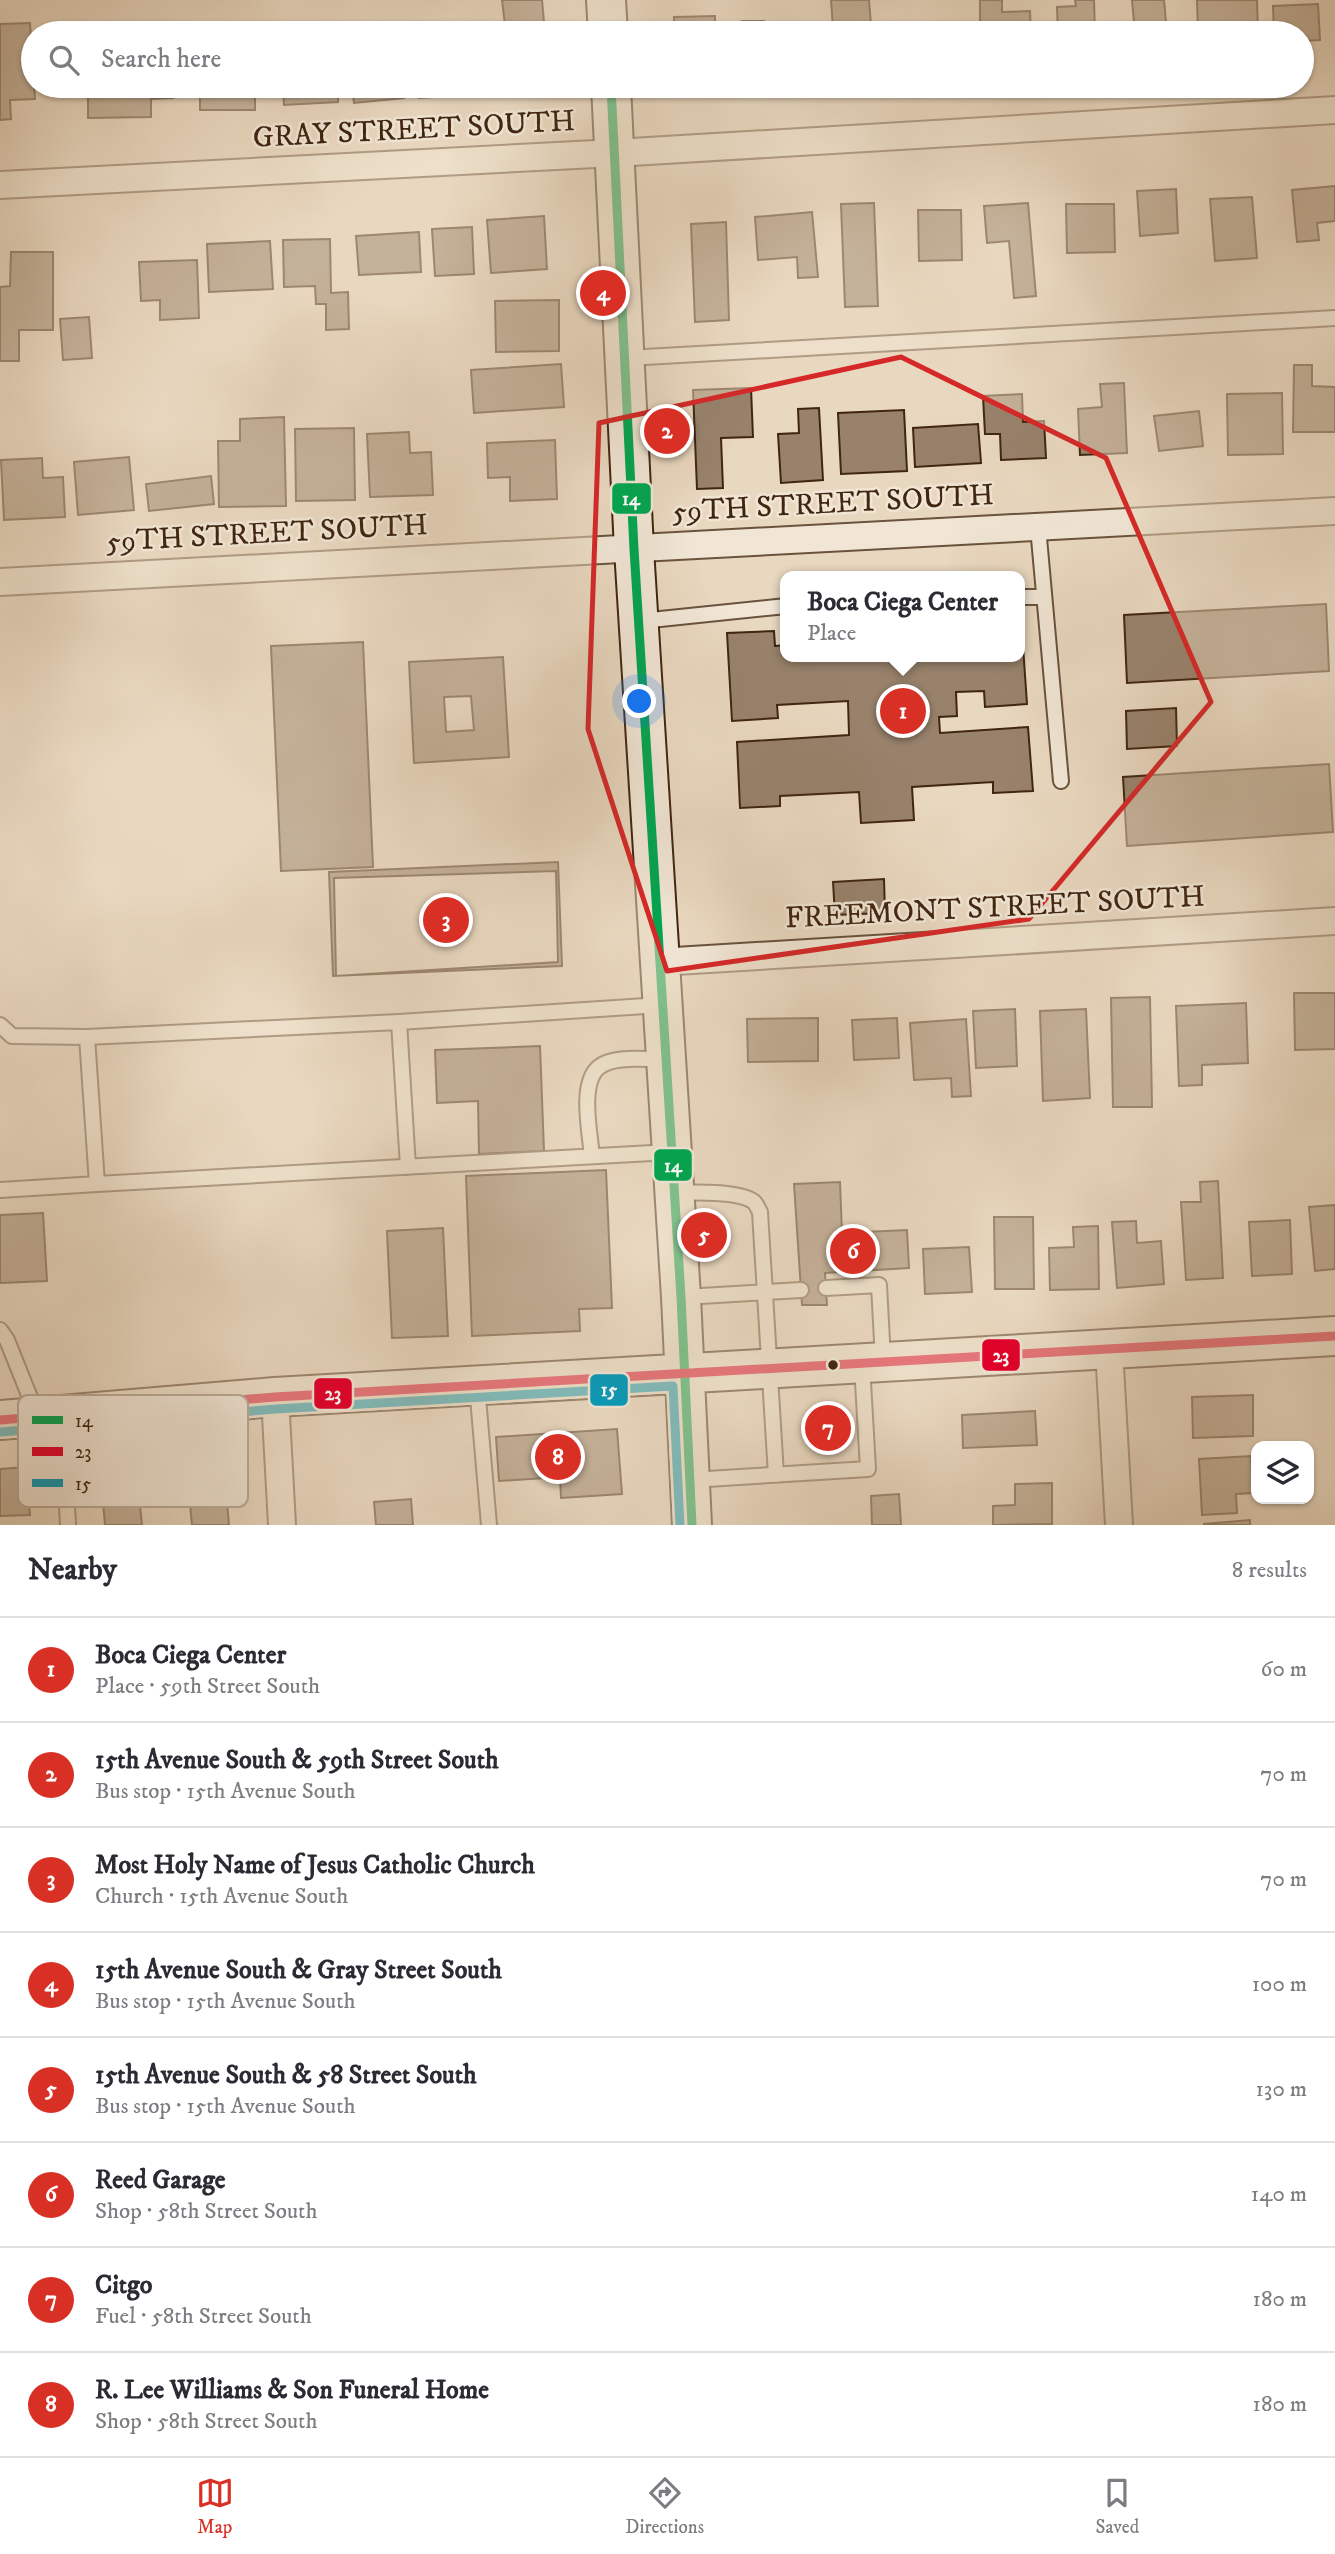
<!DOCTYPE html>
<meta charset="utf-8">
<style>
body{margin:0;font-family:"IM FELL DW Pica",serif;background:#f2f2f3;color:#2b2b33}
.controls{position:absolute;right:21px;bottom:21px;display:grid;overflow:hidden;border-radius:14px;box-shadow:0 2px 5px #0004}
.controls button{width:63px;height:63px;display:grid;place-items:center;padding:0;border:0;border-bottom:2px solid #e1e1e2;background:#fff;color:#2b2b33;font:35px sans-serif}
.you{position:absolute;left:640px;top:702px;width:24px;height:24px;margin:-18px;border:5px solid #fff;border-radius:50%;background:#1a73e8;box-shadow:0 0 0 10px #1a73e833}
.badge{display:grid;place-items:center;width:46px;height:46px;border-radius:50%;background:#d93025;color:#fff;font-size:23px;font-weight:700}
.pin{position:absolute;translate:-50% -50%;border:4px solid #fff;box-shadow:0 2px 7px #0006}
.popup{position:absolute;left:780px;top:571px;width:245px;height:91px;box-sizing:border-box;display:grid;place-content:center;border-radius:14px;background:#fff;filter:drop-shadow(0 2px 5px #0005);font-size:23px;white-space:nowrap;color:#7c7c81}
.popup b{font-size:26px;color:#2b2b33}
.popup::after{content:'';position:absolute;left:50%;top:100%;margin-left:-14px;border:14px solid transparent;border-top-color:#fff}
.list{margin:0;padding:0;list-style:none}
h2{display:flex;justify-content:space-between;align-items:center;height:91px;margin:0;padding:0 28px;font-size:30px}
h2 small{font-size:23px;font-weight:400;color:#7c7c81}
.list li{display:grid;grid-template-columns:46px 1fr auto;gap:21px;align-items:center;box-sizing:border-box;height:105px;padding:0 28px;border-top:2px solid #e1e1e2}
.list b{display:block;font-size:26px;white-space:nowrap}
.list p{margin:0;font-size:23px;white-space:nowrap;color:#7c7c81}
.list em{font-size:23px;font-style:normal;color:#7c7c81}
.icon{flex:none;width:38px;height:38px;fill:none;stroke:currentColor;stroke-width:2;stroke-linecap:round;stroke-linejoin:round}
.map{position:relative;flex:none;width:1335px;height:1525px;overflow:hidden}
.search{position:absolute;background:#fff;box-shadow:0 2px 5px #0004;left:21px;right:21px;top:21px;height:77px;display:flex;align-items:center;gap:18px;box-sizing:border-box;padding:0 24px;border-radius:38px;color:#7c7c81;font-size:26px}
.sheet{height:931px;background:#fff}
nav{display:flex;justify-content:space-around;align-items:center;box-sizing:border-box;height:98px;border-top:2px solid #e1e1e2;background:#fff;font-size:19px;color:#7c7c81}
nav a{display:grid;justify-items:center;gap:4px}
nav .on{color:#d93025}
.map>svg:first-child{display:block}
.building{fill:#98826c;stroke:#402510;stroke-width:2;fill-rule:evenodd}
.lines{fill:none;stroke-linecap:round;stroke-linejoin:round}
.lane-casing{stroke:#6a523c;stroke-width:18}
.street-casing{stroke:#6a523c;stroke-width:30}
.secondary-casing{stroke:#402510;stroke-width:42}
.lane{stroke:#f1e6d6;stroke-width:14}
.street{stroke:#f1e6d6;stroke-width:26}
.secondary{stroke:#f1e6d6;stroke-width:38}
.bus-1-casing{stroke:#f1e6d6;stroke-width:14}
.bus-2-casing{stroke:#f1e6d6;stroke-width:14}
.bus-3-casing{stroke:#f1e6d6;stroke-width:14}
.bus-1{stroke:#00a651;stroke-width:9}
.bus-2{stroke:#e4002b;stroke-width:9}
.bus-3{stroke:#069cbb;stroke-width:9}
.marked{fill:none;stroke:#d62828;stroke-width:5;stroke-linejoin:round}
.bus-dot{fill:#402510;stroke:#f1e6d6;stroke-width:2.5}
.labels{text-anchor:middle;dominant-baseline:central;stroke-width:5;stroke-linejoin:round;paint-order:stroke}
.street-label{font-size:30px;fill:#402510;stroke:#f1e6d6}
.key{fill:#f1e6d6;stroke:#bcac9b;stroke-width:2}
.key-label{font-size:19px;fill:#402510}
.line-badge{stroke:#f1e6d6;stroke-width:2.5}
.badge-label{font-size:19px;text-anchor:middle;font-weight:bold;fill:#fff}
</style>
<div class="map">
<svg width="1335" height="1525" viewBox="0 0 1335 1525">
<rect width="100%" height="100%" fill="#e9d8c0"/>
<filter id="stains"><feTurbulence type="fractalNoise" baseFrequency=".00286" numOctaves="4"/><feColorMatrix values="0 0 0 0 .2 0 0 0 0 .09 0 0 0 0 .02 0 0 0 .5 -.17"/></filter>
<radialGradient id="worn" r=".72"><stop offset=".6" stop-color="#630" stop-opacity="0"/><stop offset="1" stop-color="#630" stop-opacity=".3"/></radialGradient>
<path class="building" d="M502 0H542L545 33H466V28L505 25Z
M831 0H869L871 25 833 28Z
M980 0H1002V12L1030 11 1031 33H980Z
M1075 0H1094L1095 33H1058L1057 7 1076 6Z
M1132 0H1164L1167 33H1135Z
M1197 0H1257L1258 33H1198Z
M1318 4 1320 40 1302 41V33H1274L1273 6Z
M715 16V33H674V17Z
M742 21H764V31L805 30V33H743Z
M30 23 35 99 10 100 11 119 0 120V24Z
M952 23V33H904V25Z
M88 86H172L173 98 151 99V117L88 118Z
M200 86H255V110H200Z
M283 86H338V102L284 105Z
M352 86H403L404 98 354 103Z
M418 86H447L448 96 419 98Z
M472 86H552V88L474 96Z
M1335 186V221L1317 223 1319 240 1297 242 1292 190Z
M1176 189 1178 233 1140 236 1137 191Z
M1252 197 1257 258 1215 261 1210 199Z
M874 203 878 306 845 307 841 204Z
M1028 203 1036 296 1014 298 1009 241 987 243 984 206Z
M1066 204H1114L1115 252 1067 253Z
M918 210H961L962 260 919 261Z
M812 212 818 277 798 278 797 257 758 260 755 217Z
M544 216 547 269 491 273 487 220Z
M726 222 729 320 695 322 691 224Z
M472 227 474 274 435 276 432 229Z
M419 232 421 272 359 275 356 236Z
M330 239 331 293 348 292 349 329 326 330V304H316L315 286 284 287 283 240Z
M270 241 273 289 209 292 207 244Z
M11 252H53V330H19V361H0V287L10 286Z
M197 260 199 318 160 320V300L141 301 139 262Z
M559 300V351L496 352 495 301Z
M89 317 92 358 63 360 60 319Z
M561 364 564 407 474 413 471 370Z
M1294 365H1312V386L1335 387V432H1293Z
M1124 383 1127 453 1080 455 1078 409 1102 407 1100 384Z
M751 388 753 437 721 438 723 488 697 489 693 390Z
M1282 393 1283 454 1228 455 1227 394Z
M1022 394 1023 422 1044 421 1046 458 1001 460 1000 434H985L983 396Z
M819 408 823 480 781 483 778 434 799 433 798 409Z
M904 410 907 471 841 474 838 413Z
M1199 411 1203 446 1159 451 1154 416Z
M284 417 286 506 219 507 218 441H240V419Z
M978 424 981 463 915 467 913 428Z
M354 428 355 500 296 501 295 429Z
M409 432 410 453 431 452 433 495 370 497 367 434Z
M555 440 557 499 510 501V477L488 478 487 443Z
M129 457 134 510 78 515 74 462Z
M42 458 43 478 63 477 65 517 4 520 1 460Z
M211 476 214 504 149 511 146 484Z
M1326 604 1329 671 1127 683 1124 615Z
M1021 617 1027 704 985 707 984 691 956 692 957 716 939 717 940 733 1028 727 1033 791 993 793V782L912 787 914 820 861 823 859 792 780 796V806L740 808 737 742 849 735 848 701 777 705 778 718 732 721 727 633 774 631 775 646 786 645V657H1020Z
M363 642 373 867 281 871 271 646Z
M503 657 509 757 414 763 409 662ZM471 696 474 730 446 732 444 697Z
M1176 708 1177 746 1127 749 1126 711Z
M1329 764 1333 832 1127 846 1123 777Z
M558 862 562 966 333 976 329 872Z
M556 871 558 962 336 976 334 878Z
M884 879 885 913 835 915 833 882Z
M1294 993H1335V1049L1295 1050Z
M1150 997 1152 1107H1113L1111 998Z
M1246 1003 1248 1063 1202 1065V1085L1179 1086 1176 1006Z
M1015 1009 1017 1066 976 1068 973 1011Z
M1086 1009 1090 1098 1043 1101 1040 1011Z
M818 1018V1061L748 1062 747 1019Z
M897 1018 899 1058 854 1060 852 1020Z
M966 1019 971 1096 952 1097 951 1078 914 1080 910 1023Z
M540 1046 544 1151 479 1154 478 1101 437 1103 435 1050Z
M606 1170 612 1308 579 1309 580 1331 472 1336 466 1176Z
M1218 1181 1223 1278 1186 1280 1181 1202H1201L1200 1182Z
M840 1182 842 1233 907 1230 909 1268 825 1273 827 1305H802L794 1184Z
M1335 1205V1269L1315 1271 1309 1207Z
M43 1213 47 1281 0 1283V1215Z
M994 1217H1033L1034 1289H995Z
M1290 1220 1292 1274 1252 1276 1249 1222Z
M1136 1221 1137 1243 1161 1241 1164 1284 1117 1288 1112 1222Z
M1098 1226 1099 1289 1050 1290 1049 1248 1074 1247 1073 1227Z
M443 1228 448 1336 392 1338 387 1231Z
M969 1247 972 1292 925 1294 923 1249Z
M1253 1395V1436L1193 1438 1192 1397Z
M1035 1411 1037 1445 963 1448 962 1415Z
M847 1415 848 1439 808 1441 807 1417Z
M617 1429 622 1494 561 1498 560 1477 499 1481 496 1437Z
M1251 1456 1253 1493 1236 1494 1237 1513 1202 1515 1199 1459Z
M26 1467 30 1515 0 1516V1469Z
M224 1469 229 1525H192L187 1472Z
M137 1476 142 1525H105L101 1479Z
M1052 1483V1524L993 1525V1506L1015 1505V1484Z
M899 1494 901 1525H872L871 1496Z
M411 1499 413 1525H376L374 1502Z
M1250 1520V1525H1204V1524Z"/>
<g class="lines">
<g class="lane-casing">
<path id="lane" d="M627 358 1335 318
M1038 527 1061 781
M1020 597H1044
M641 621 786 606
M661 1005 399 1022 87 1037 97 1184 670 1152
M399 1022 408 1167
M0 1025 12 1036 87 1037
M592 1156C590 1133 579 1083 599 1067 614 1055 646 1060 664 1059
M0 1190 97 1184
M674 1193C692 1192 741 1191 754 1202 757 1205 758 1209 760 1212L776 1475
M826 1288 879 1285 883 1360
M684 1297 801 1290
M0 1330 7 1340 37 1415
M477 1386 489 1525
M62 1416 68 1525
M691 1480 868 1469 862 1365"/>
</g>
<g class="street-casing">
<path id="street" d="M0 185 615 153 1335 110
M0 582 1335 511
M659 962 1335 921
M1109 1349 1119 1525
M275 1397 282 1525"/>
</g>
<g class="secondary-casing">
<path id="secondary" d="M606 0 608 33
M611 86 634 549 681 1297 692 1525
M0 1420 275 1397 1335 1336"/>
</g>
<use href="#lane" class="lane"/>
<use href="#street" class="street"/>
<use href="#secondary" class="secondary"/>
<g class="bus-1-casing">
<path id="bus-1" d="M611 86 634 549 681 1297 692 1525"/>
</g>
<g class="bus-2-casing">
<path id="bus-2" d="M0 1420 275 1397 1335 1336"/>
</g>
<g class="bus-3-casing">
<path id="bus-3" d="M1 1432 276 1409 673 1386 680 1525"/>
</g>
<use href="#bus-1" class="bus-1"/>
<use href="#bus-2" class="bus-2"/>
<use href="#bus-3" class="bus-3"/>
</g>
<path d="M0 0H1335V1525H0ZM901 357 1106 458 1211 702 1029 919 667 971 588 729 599 423Z" fill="#e9d8c0" fill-opacity=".55" fill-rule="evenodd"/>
<path class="marked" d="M901 357 1106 458 1211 702 1029 919 667 971 588 729 599 423Z"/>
<circle class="bus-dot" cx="833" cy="1365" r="6"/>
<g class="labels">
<g class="street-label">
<text transform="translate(414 130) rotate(-3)">GRAY STREET SOUTH</text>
<text transform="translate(833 504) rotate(-3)">59TH STREET SOUTH</text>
<text transform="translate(267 534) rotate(-3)">59TH STREET SOUTH</text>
<text transform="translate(995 908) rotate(-3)">FREEMONT STREET SOUTH</text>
</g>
</g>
<rect x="18" y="1395" width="230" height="112" rx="10" class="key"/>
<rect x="32" y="1416" width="31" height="8" fill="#00a651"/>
<rect x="32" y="1447" width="31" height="9" fill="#e4002b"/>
<rect x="32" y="1479" width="31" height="8" fill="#069cbb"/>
<g class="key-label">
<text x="75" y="1427">14</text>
<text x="75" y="1458">23</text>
<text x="75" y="1490">15</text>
</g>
<g class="line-badge">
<rect x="611" y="482" width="41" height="33" rx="7" fill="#00a651"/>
<rect x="653" y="1148" width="40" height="34" rx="7" fill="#00a651"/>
<rect x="981" y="1338" width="40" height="34" rx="7" fill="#e4002b"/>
<rect x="589" y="1373" width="40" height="34" rx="7" fill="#069cbb"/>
<rect x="313" y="1377" width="40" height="33" rx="7" fill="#e4002b"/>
</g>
<g class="badge-label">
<text x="631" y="505">14</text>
<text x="673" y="1172">14</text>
<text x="1001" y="1362">23</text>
<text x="609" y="1396">15</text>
<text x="333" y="1400">23</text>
</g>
<rect width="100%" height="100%" filter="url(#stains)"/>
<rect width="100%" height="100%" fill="url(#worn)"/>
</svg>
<div class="controls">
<button><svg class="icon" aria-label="layers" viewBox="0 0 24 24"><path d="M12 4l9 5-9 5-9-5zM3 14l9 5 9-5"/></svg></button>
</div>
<div class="you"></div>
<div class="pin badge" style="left:903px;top:711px">1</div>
<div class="popup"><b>Boca Ciega Center</b>Place</div>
<div class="pin badge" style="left:667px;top:431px">2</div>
<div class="pin badge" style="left:446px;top:920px">3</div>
<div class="pin badge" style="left:603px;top:293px">4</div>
<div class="pin badge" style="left:704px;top:1235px">5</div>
<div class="pin badge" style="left:853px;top:1251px">6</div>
<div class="pin badge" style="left:828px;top:1428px">7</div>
<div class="pin badge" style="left:558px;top:1457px">8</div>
<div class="search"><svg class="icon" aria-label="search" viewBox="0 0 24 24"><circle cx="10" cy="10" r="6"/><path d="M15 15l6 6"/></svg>Search here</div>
</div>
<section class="sheet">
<h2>Nearby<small>8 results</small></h2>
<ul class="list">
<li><span class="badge">1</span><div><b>Boca Ciega Center</b><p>Place · 59th Street South</p></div><em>60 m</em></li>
<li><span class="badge">2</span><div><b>15th Avenue South &amp; 59th Street South</b><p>Bus stop · 15th Avenue South</p></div><em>70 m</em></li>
<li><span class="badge">3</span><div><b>Most Holy Name of Jesus Catholic Church</b><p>Church · 15th Avenue South</p></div><em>70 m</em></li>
<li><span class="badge">4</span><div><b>15th Avenue South &amp; Gray Street South</b><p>Bus stop · 15th Avenue South</p></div><em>100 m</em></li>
<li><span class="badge">5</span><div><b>15th Avenue South &amp; 58 Street South</b><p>Bus stop · 15th Avenue South</p></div><em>130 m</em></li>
<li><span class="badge">6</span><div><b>Reed Garage</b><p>Shop · 58th Street South</p></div><em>140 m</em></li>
<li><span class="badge">7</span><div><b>Citgo</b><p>Fuel · 58th Street South</p></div><em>180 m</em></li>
<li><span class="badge">8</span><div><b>R. Lee Williams &amp; Son Funeral Home</b><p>Shop · 58th Street South</p></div><em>180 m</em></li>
</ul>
</section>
<nav>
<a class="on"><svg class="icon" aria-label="map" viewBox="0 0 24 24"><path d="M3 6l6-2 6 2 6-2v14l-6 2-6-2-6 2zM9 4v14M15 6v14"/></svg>Map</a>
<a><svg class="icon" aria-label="directions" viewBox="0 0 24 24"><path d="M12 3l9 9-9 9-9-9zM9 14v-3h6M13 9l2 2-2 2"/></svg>Directions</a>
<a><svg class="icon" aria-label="saved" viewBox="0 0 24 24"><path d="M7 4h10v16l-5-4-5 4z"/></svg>Saved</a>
</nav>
